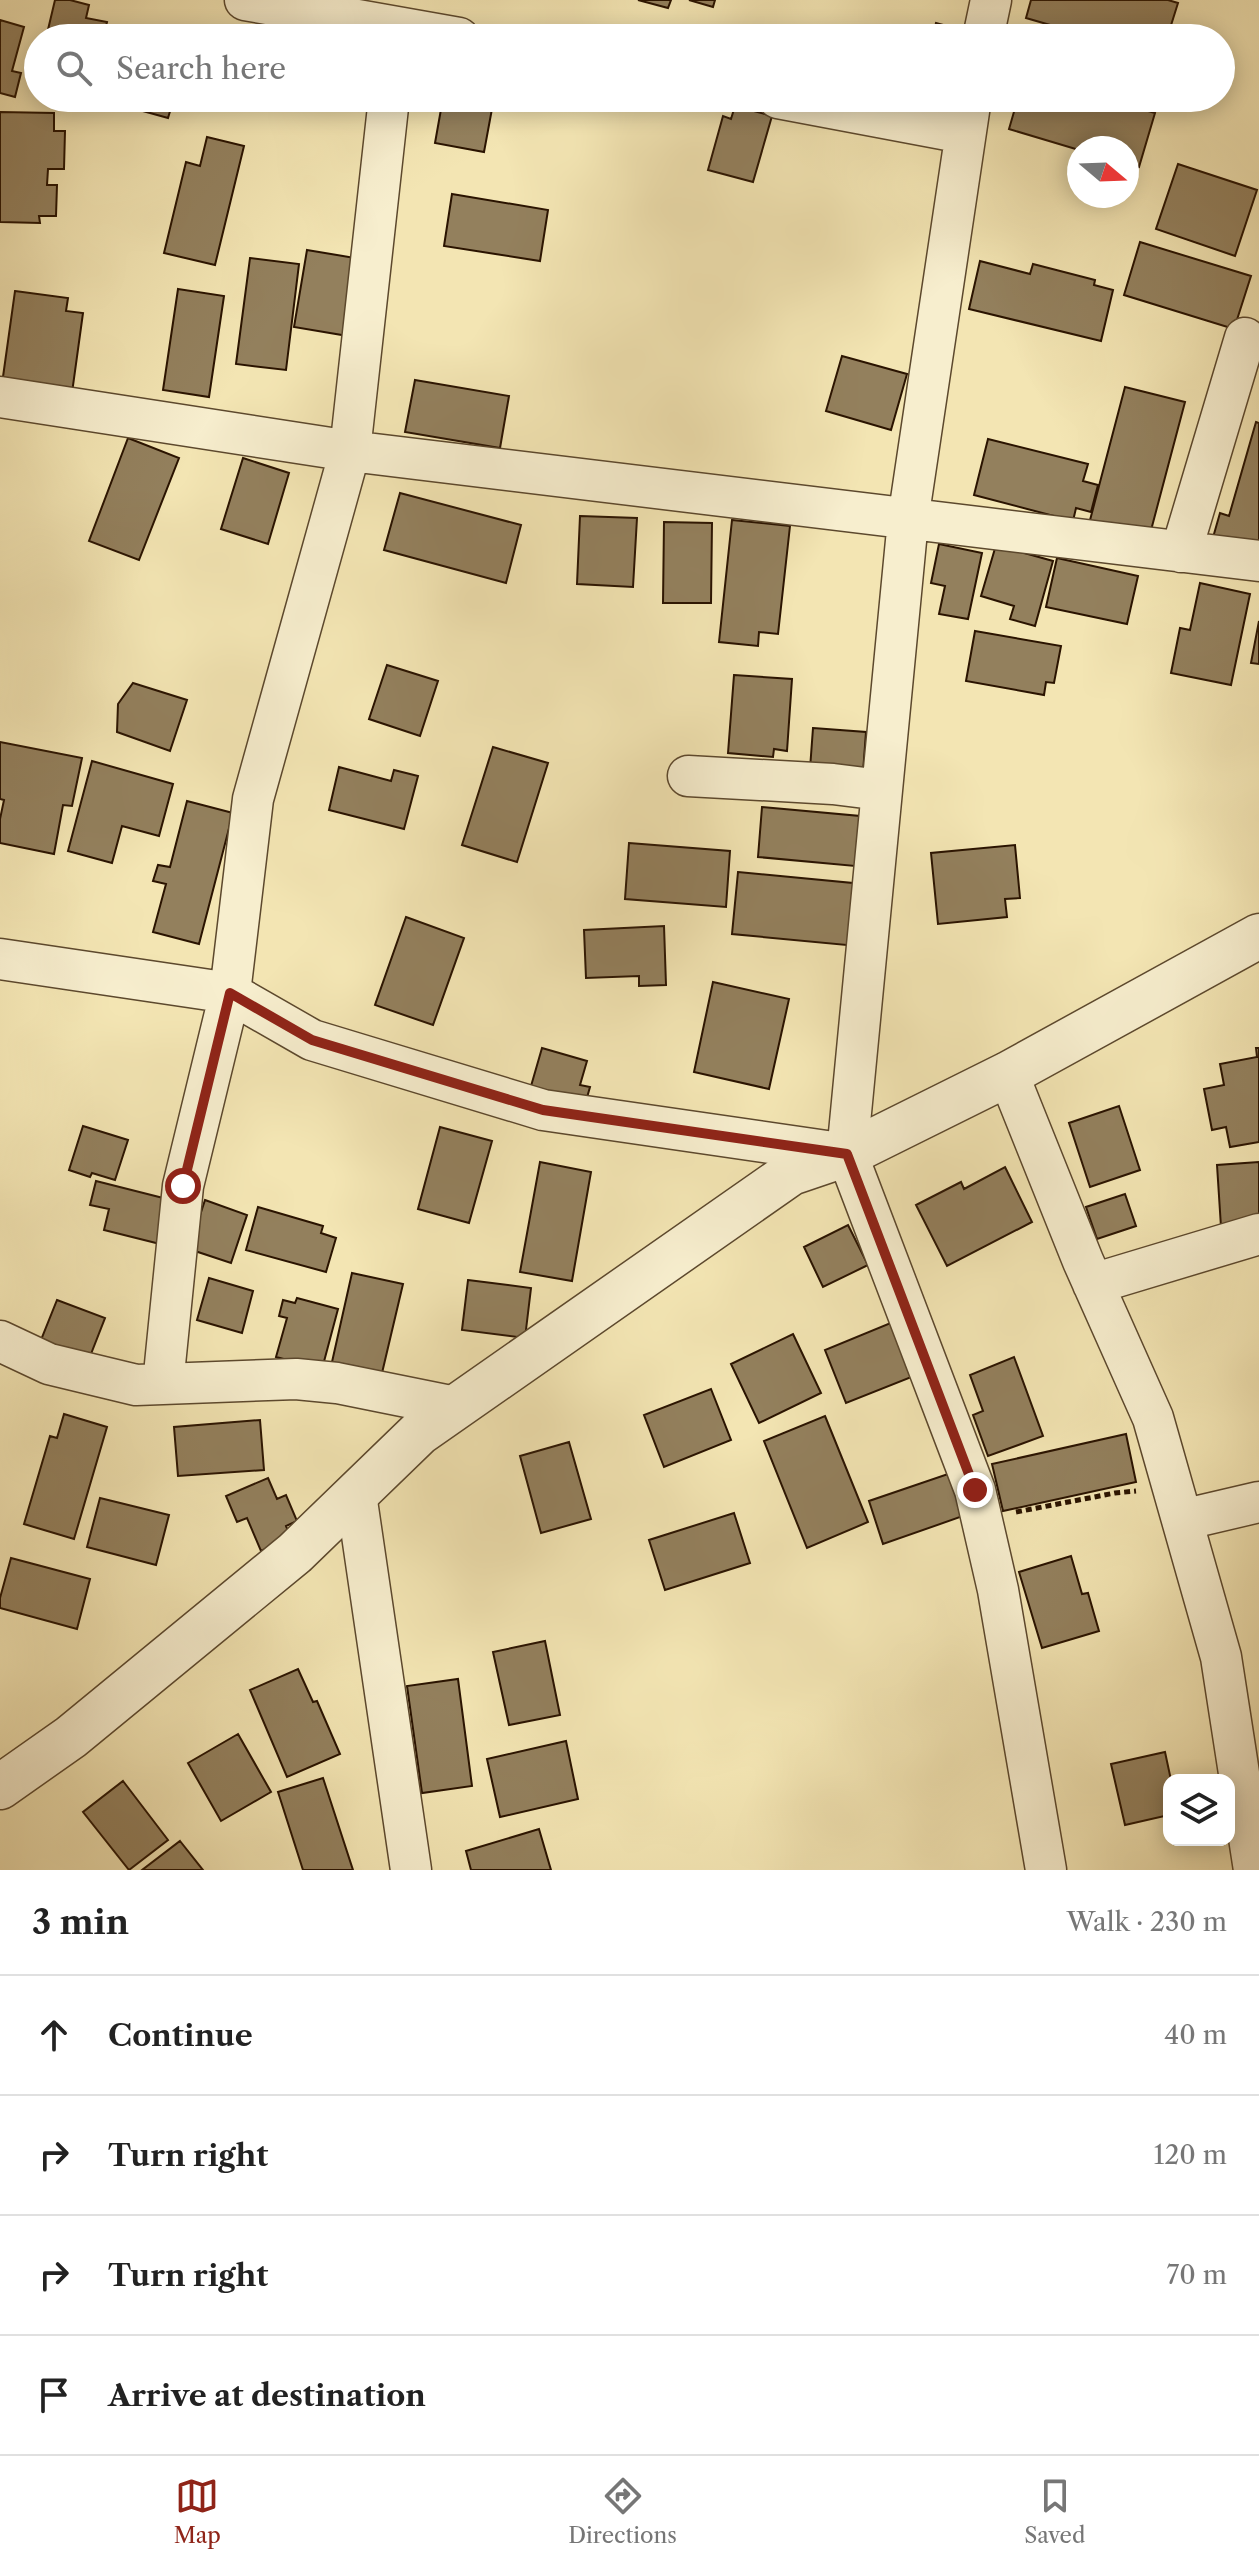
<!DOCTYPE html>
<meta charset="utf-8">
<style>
body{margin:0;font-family:"Libre Caslon Text",serif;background:#f2f2f2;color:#222}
.controls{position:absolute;right:24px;bottom:24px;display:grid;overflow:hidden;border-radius:16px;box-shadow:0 4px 20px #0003}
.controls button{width:72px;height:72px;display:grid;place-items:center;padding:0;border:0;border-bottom:2px solid #e0e0e0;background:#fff;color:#222;font:40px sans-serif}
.compass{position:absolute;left:1067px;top:136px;width:72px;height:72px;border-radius:50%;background:#fff;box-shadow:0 4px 20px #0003;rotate:109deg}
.stop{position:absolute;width:24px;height:24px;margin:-18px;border:6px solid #8f2418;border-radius:50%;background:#fff}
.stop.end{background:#8f2418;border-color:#fff;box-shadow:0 2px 8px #0008}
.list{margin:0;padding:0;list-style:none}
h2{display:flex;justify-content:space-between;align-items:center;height:104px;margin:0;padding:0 32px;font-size:34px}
h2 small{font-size:26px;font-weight:400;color:#767676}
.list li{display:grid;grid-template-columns:52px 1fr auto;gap:24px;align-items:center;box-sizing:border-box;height:120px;padding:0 32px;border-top:2px solid #e0e0e0}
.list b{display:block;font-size:30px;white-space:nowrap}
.list em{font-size:26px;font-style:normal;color:#767676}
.icon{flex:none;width:44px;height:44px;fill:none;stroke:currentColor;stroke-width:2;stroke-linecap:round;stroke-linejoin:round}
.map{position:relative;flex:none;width:1259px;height:1870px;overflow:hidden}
.search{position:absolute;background:#fff;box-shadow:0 4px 20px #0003;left:24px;right:24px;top:24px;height:88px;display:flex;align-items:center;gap:20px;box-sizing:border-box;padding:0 28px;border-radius:44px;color:#767676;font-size:30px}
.sheet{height:584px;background:#fff}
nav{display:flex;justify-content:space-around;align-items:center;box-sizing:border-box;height:112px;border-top:2px solid #e0e0e0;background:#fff;font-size:22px;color:#767676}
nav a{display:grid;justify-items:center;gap:4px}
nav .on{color:#8f2418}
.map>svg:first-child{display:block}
.building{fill:#93805d;stroke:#2a1300;stroke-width:2}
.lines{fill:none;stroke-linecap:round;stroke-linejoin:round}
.minor-casing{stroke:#5c482d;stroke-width:43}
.tertiary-casing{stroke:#5c482d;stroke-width:47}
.path{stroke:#2a1300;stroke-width:5;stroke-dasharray:6 4;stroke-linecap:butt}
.minor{stroke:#f7eece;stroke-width:40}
.tertiary{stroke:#f7eece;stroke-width:44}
.route{stroke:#8f2418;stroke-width:10}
</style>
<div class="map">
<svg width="1259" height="1870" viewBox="0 0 1259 1870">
<rect width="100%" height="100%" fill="#f3e5b3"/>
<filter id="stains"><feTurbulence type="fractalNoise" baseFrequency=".0025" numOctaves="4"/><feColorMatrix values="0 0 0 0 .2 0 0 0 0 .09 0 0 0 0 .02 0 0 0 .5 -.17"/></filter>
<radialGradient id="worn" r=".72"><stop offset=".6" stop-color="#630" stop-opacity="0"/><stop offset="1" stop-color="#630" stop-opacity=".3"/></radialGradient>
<path class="building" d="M55 0H70L89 5 86 18 107 22 103 38H46Z
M638 0H671L668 8Z
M689 0H715L713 7Z
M1031 0H1168L1178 3 1167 38H1095L1026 18Z
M0 20 24 27 12 71 21 73 15 97 0 93Z
M936 23 976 34 975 38H932Z
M134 31 162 38H132Z
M116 98H174L168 118 114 103Z
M443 98H494L484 152 435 143Z
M1018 98H1104L1155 113 1139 167 1127 164V148L1079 150 1009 129Z
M735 106 772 116 753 182 708 170 723 116 731 119Z
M0 112 54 113V131H65L64 169H48L47 185H57L56 216H39L40 223 0 222Z
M207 137 244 146 215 265 164 253 186 162 200 166Z
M1178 164 1257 190 1235 256 1156 229Z
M452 194 548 210 540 261 444 246Z
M1140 242 1251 276 1234 329 1124 295Z
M307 250 361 259 348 336 294 327Z
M250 258 299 264 286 370 236 364Z
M980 261 1030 274 1033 264 1095 280 1094 285 1113 290 1101 341 969 309Z
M178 289 224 296 209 397 163 390Z
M15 291 68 298 66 311 83 313 72 393 2 384Z
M842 356 907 374 891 430 826 411Z
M415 380 509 396 500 448 405 432Z
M1125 387 1185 402 1150 534 1089 524Z
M1256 422 1259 423V555L1212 541 1220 513 1229 516Z
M128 438 179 458 139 560 89 541Z
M988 439 1088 464 1083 481 1098 485 1091 512 1076 508 1073 521 974 495Z
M243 458 289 473 268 544 221 529Z
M400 493 521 525 506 583 384 550Z
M580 516 637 518 633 587 577 584Z
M732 520 790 526 778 634 759 632 758 646 719 642Z
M664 522 712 523 711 603H663Z
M939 544 982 553 968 619 939 614 945 586 931 583Z
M996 545 1053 561 1035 626 1010 619 1014 606 981 596Z
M1057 558 1138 576 1127 624 1046 607Z
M1200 583 1250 594 1231 685 1171 673 1180 628 1190 630Z
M1259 621V664L1251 663Z
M975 631 1061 646 1054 683 1046 682 1044 695 966 681Z
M387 665 438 681 420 736 369 719Z
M734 675 792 679 787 751 774 749 773 757 728 753Z
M133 683 187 700 170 751 117 732 118 704Z
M813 728 866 732 863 773 810 769Z
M0 742 82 758 72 806 63 805 54 854 0 843V819L4 800 0 799Z
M493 747 548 763 517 862 462 845Z
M92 761 173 784 159 836 122 826 112 863 68 851Z
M339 767 391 781 394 770 418 776 404 829 329 810Z
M187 801 233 813 199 944 153 932 166 884 153 881 158 865 170 867Z
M762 807 860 816 855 866 758 857Z
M629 843 730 851 726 907 625 899Z
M1015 845 1020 898 1005 899 1007 917 938 924 931 853Z
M738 872 863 884 857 946 732 934Z
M406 917 464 938 433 1025 375 1005Z
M664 926 666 985 639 986V976L586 978 584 930Z
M713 982 789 999 769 1089 694 1072Z
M542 1048 587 1061 580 1085 590 1087 584 1108 529 1093Z
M1256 1048H1259V1142L1230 1147 1226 1127 1212 1130 1204 1089 1224 1085 1220 1064 1257 1057Z
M1119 1106 1140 1170 1090 1187 1069 1123Z
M83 1126 128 1140 115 1180 92 1173 90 1177 69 1170Z
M440 1127 492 1141 469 1223 418 1209Z
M540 1162 591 1172 572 1281 520 1272Z
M1259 1162V1225L1221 1227 1217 1165Z
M1005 1167 1032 1222 947 1266 916 1205 961 1182 964 1189Z
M96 1181 175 1201 164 1245 104 1230 109 1209 90 1205Z
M1125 1194 1136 1226 1097 1239 1086 1207Z
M205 1200 247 1215 231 1263 189 1249Z
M258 1207 323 1226 321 1233 336 1238 326 1272 246 1250Z
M848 1225 868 1265 823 1287 804 1247Z
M352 1273 403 1284 382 1373 332 1362Z
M209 1278 253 1291 242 1333 197 1320Z
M468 1280 531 1288 525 1338 462 1330Z
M297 1298 338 1309 322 1369 276 1357 287 1318 279 1316 283 1300 295 1303Z
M57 1300 105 1318 89 1359 41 1340Z
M893 1322 914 1376 846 1403 825 1350Z
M793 1334 821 1393 759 1423 731 1364Z
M1014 1357 1043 1436 988 1456 973 1415 983 1411 970 1375Z
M711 1389 731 1440 664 1467 644 1415Z
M64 1414 107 1427 74 1539 24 1524 50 1436 57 1438Z
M825 1416 868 1522 807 1548 764 1441Z
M260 1420 264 1470 178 1476 174 1427Z
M1126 1434 1136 1482 1003 1511 992 1464Z
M569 1442 591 1519 541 1533 520 1456Z
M948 1474 963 1516 883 1544 869 1501Z
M268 1478 277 1499 286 1495 297 1521 286 1526 291 1539 261 1551 247 1518 237 1522 226 1496Z
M100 1498 169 1515 156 1565 87 1547Z
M734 1513 750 1563 665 1590 649 1540Z
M1071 1556 1082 1594 1088 1593 1099 1631 1042 1648 1019 1572Z
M11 1558 90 1579 77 1629 0 1608V1598Z
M545 1641 560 1715 509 1725 493 1652Z
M298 1669 313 1702 317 1701 340 1754 287 1777 250 1690Z
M458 1679 472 1786 422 1793 407 1686Z
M238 1734 271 1792 221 1821 188 1763Z
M566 1741 578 1799 500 1817 487 1759Z
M1165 1752 1171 1780H1169V1815L1125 1825 1111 1764Z
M323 1778 353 1870H303L278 1792Z
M123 1781 168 1840 129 1870 83 1812Z
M539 1829 551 1870H471L466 1851Z
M180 1841 203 1870H142Z"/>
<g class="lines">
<g class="minor-casing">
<path id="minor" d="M245 0 459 38
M983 38 991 0
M389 98 350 451 253 799 230 993 312 1040 543 1110 847 1154
M778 98 964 133
M971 98 908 520 847 1154 975 1490 998 1590 1046 1870
M0 397 350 451 1259 561
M1181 552 1245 338
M688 776 833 784 881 790
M0 959 230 993 183 1186 163 1384
M1008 1074 1083 1261 1153 1418 1221 1657 1254 1870
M1093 1284 1259 1234
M0 1341 49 1364 136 1385 296 1379 337 1383 456 1407
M356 1494 411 1870
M1182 1520 1259 1502"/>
</g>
<g class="tertiary-casing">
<path id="tertiary" d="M0 1787 71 1737 295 1553 419 1433 791 1173 847 1154 1008 1074 1259 936"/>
</g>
<path class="path" d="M1016 1512 1115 1493 1136 1491"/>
<use href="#minor" class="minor"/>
<use href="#tertiary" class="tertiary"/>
</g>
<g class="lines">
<path class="route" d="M183 1186 230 993 312 1040 543 1110 847 1154 975 1490"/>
</g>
<rect width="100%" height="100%" filter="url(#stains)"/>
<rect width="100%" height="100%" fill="url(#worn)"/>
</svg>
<div class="controls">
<button><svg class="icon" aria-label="layers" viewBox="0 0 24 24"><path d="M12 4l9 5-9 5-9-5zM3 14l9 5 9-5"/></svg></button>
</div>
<svg class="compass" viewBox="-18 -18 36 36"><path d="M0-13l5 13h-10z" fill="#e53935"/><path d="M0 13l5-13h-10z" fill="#767676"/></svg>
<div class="stop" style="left:183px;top:1186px"></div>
<div class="stop end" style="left:975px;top:1490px"></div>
<div class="search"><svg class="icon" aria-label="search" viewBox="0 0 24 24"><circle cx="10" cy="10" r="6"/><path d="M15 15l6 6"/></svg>Search here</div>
</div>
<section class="sheet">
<h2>3 min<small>Walk · 230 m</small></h2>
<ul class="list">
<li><svg class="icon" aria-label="ahead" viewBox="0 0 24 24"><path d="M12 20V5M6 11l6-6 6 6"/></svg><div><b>Continue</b></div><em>40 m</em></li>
<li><svg class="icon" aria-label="right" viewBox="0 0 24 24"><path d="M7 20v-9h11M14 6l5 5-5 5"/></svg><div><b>Turn right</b></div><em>120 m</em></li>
<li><svg class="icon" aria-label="right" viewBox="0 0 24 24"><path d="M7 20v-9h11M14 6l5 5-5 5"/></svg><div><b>Turn right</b></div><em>70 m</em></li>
<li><svg class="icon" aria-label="arrive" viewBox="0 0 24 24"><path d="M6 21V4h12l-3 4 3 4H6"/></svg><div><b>Arrive at destination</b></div></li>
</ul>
</section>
<nav>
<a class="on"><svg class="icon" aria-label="map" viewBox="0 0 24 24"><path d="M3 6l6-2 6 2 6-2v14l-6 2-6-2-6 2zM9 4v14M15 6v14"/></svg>Map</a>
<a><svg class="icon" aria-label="directions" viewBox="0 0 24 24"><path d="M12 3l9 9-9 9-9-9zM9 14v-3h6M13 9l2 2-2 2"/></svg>Directions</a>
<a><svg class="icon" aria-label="saved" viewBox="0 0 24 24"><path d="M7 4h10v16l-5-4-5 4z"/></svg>Saved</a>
</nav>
